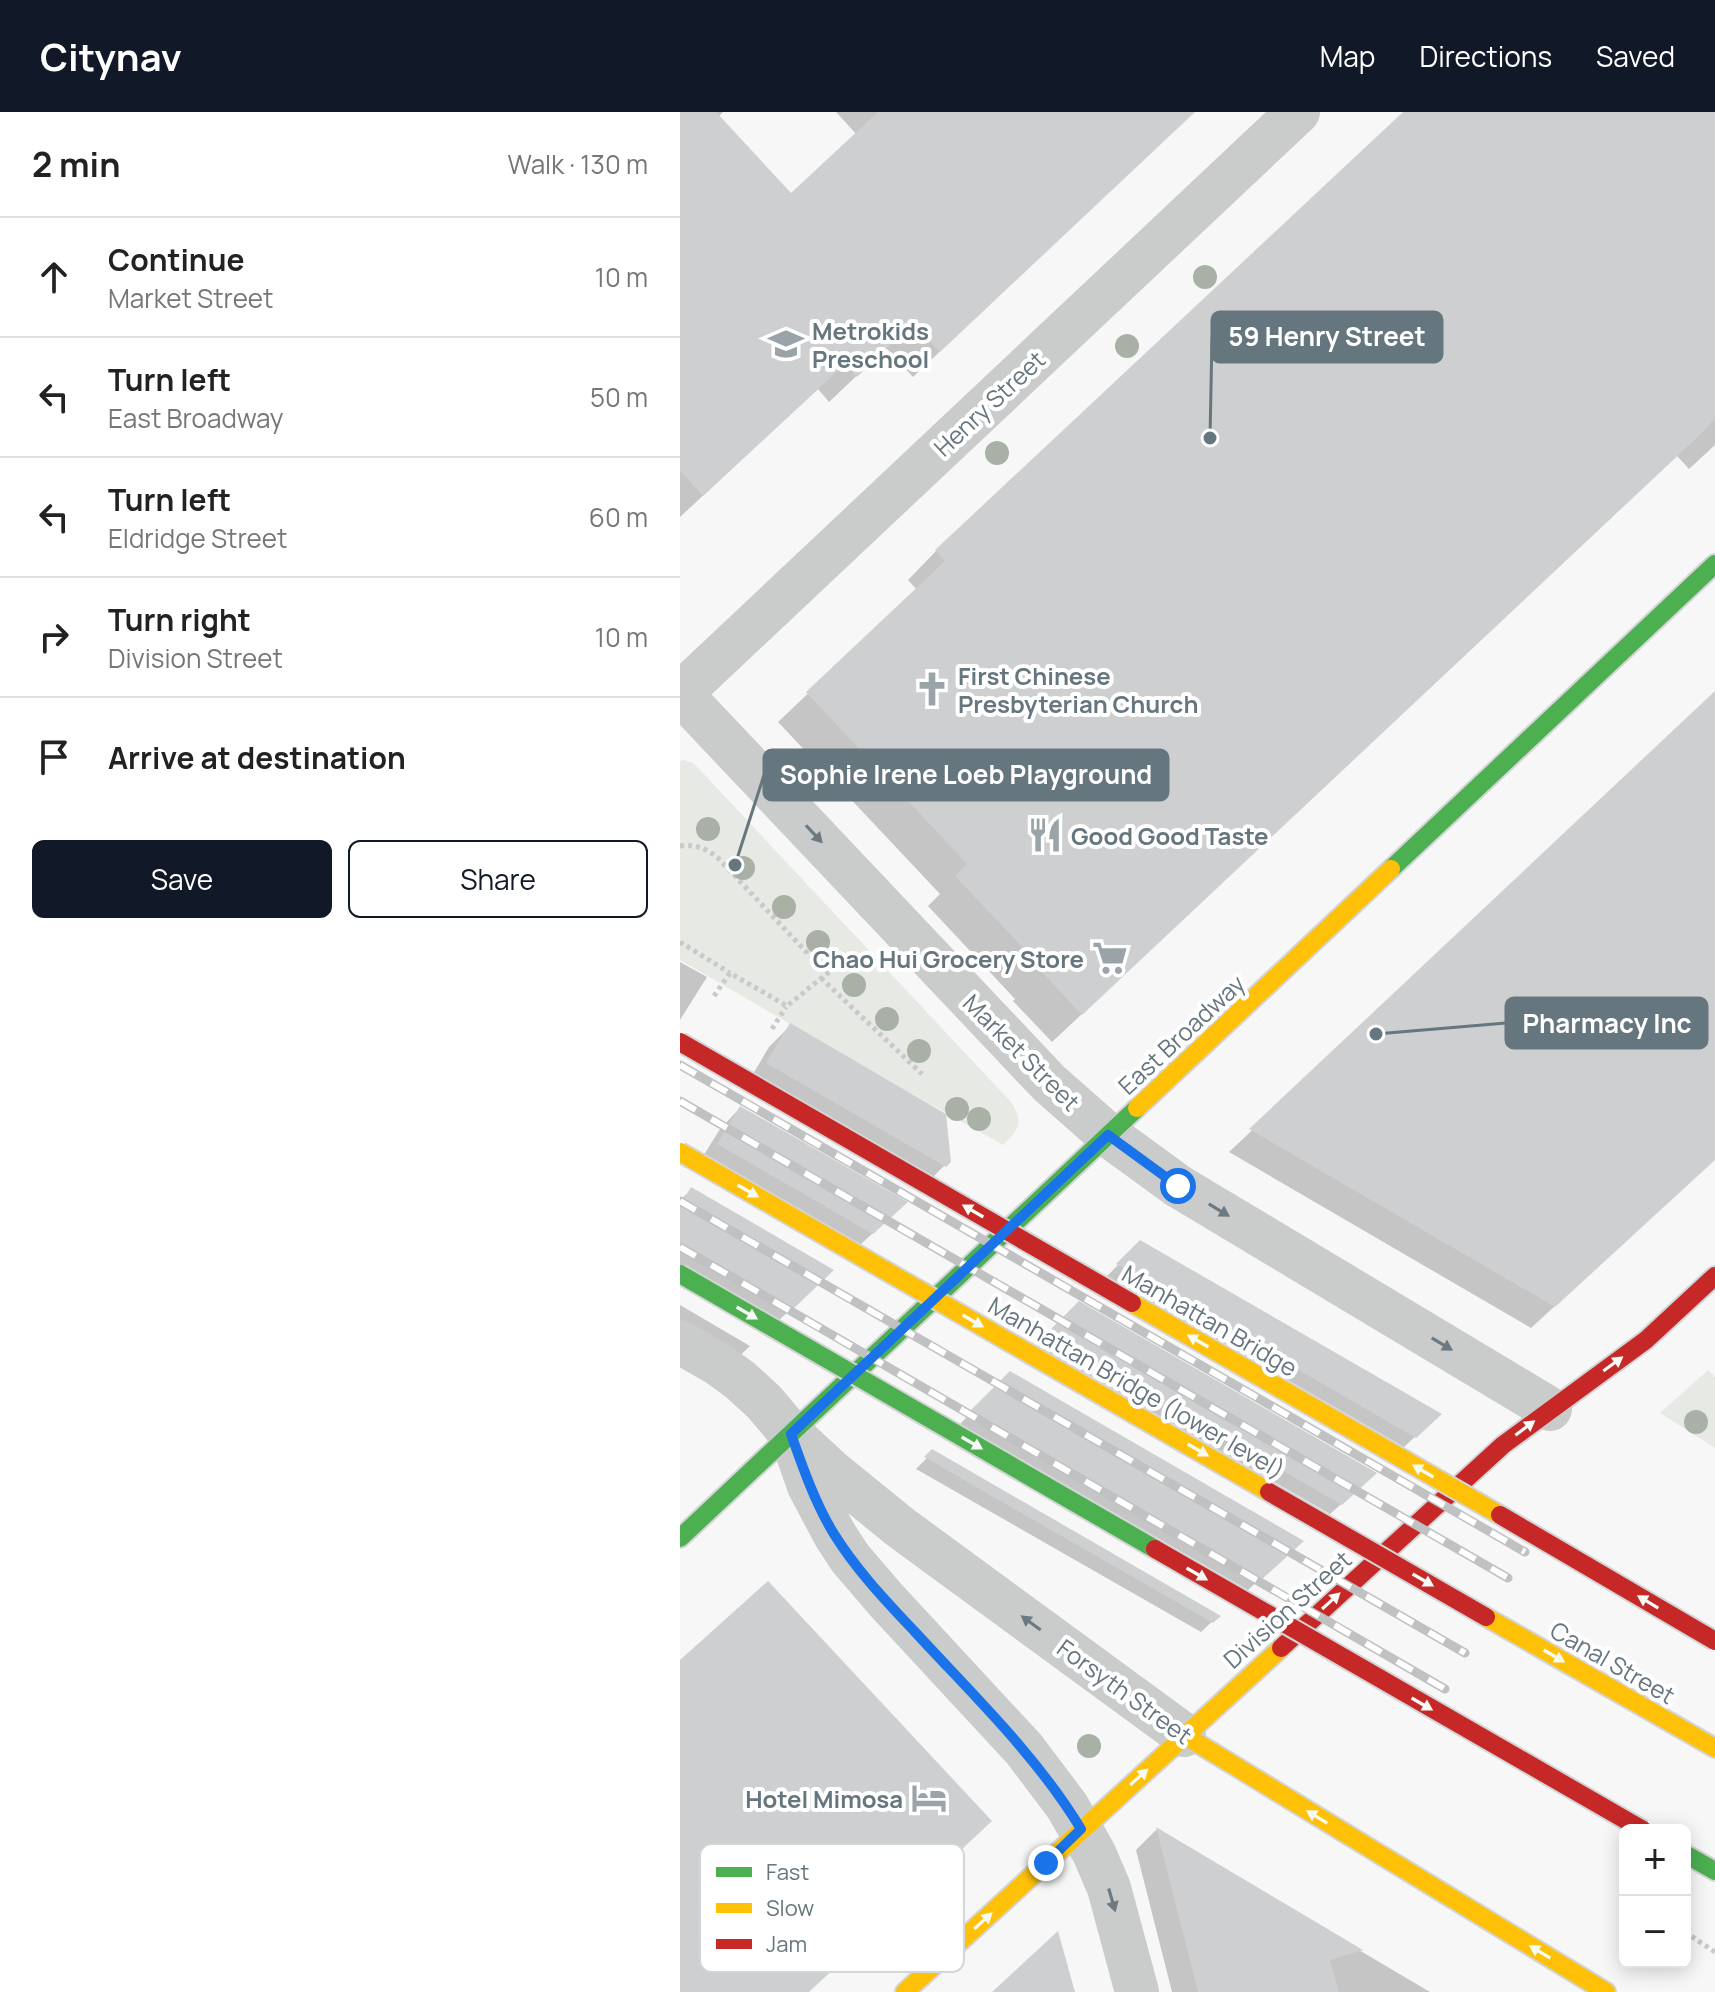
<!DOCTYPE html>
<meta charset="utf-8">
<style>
body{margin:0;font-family:Manrope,sans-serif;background:#f6f6f6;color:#222}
.controls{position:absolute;right:24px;bottom:24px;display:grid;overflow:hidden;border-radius:12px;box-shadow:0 4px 20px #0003}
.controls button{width:72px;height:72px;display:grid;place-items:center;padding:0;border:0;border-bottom:2px solid #e0e0e0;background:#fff;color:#222;font:40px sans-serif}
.stop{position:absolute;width:24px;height:24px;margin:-18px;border:6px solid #1a73e8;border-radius:50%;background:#fff}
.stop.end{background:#1a73e8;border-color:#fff;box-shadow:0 2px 8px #0008}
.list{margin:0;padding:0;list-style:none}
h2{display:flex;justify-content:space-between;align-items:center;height:104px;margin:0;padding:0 32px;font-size:34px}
h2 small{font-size:26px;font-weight:400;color:#767676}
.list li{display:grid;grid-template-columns:52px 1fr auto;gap:24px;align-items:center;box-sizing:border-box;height:120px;padding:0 32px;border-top:2px solid #e0e0e0}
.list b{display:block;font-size:30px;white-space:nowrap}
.list p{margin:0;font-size:26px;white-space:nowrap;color:#767676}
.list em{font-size:26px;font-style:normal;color:#767676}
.actions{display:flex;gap:16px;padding:24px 32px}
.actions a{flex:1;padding:18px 0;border:2px solid #111827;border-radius:12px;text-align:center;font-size:28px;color:#111827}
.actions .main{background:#111827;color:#fff}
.icon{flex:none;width:44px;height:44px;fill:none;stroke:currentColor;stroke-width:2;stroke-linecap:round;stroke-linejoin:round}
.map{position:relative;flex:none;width:1035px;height:1880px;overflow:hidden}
header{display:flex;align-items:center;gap:48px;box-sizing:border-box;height:112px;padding:0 40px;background:#111827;color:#fff}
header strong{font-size:38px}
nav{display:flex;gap:44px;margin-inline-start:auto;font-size:28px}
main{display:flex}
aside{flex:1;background:#fff}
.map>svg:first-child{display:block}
.green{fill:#e6e9e4}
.shadow{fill:#0003}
.building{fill:#cecfd0}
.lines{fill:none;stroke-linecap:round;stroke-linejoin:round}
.fast-casing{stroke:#d3d4d5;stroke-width:22}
.slow-casing{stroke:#d3d4d5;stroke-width:22}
.jam-casing{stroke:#d3d4d5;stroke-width:22}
.path{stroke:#c8c9ca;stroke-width:5;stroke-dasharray:4 4;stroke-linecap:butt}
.street{stroke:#cacccc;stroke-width:44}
.fast{stroke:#4caf50;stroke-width:18}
.slow{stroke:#ffc107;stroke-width:18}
.jam{stroke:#c62828;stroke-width:18}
.rail-casing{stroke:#c0c1c2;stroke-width:9}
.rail{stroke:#fff;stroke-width:6;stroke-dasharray:18;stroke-linecap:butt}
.fast-bridge-casing{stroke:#d3d4d5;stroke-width:22;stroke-linecap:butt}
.slow-bridge-casing{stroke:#d3d4d5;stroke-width:22;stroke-linecap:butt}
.jam-bridge-casing{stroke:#d3d4d5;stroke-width:22;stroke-linecap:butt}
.fast-bridge{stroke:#4caf50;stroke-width:18}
.slow-bridge{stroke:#ffc107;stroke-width:18}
.jam-bridge{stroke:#c62828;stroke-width:18}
.tree{fill:#a9b1a6}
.oneway{fill:#6b7a82}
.oneway2{fill:#f6fbf6}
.route{stroke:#1a73e8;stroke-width:10}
.labels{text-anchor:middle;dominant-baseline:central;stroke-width:8;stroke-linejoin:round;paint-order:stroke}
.poi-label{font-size:24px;font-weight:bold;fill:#66767e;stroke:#fff;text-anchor:start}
.street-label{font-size:24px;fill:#66767e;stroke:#fff}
.key{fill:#fff;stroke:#d1d6d8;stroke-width:2}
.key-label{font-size:22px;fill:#66767e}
.leader{fill:none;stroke:#66767e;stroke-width:3}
.callout-dot{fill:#66767e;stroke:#fff;stroke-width:3}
.callout{fill:#66767e;stroke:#66767e;stroke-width:3}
.callout-label{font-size:26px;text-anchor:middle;font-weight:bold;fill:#fff}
</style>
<header>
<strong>Citynav</strong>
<nav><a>Map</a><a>Directions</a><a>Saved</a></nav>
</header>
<main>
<aside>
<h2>2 min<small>Walk · 130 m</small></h2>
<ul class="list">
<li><svg class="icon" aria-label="ahead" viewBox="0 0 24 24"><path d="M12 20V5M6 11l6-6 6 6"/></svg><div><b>Continue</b><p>Market Street</p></div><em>10 m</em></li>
<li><svg class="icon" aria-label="left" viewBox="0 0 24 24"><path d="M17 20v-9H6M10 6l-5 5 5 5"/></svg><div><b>Turn left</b><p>East Broadway</p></div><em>50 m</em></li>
<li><svg class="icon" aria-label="left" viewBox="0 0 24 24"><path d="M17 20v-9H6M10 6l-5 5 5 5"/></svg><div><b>Turn left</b><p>Eldridge Street</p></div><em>60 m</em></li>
<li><svg class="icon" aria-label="right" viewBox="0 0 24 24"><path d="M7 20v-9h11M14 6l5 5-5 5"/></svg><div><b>Turn right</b><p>Division Street</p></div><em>10 m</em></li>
<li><svg class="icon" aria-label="arrive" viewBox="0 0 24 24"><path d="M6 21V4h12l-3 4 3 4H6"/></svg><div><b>Arrive at destination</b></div></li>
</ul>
<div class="actions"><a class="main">Save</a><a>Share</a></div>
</aside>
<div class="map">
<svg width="1035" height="1880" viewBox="0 0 1035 1880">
<rect width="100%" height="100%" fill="#f7f7f7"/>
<path class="green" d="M3 648 13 651 20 658 331 990C344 1010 339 1018 323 1033L186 956 0 848V649Z
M1028 1258 1035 1265V1336L980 1301Z"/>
<path class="shadow" d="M0 0H43L38 5 111 84 177 23 156 0H512L233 265 206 236 149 290 138 277 0 405Z
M725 0H1035V333L1009 357 997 344 372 930 333 889 335 887 248 794 260 782 98 610 237 478 228 468 256 439Z
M1035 581V1047L851 1216 549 1040Z
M0 850 27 865 0 908Z
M110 914 269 1049 244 1074 67 972 89 935Z
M60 996 204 1111 170 1142 17 1054 40 1017Z
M11 1078 131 1179 89 1217 0 1166V1088Z
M460 1131 749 1312 724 1335 427 1164Z
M400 1192 684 1372 650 1402 358 1234Z
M0 1193 70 1234 49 1254 0 1226Z
M330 1262 610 1439 568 1478 280 1312Z
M253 1340 538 1504 521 1520 236 1357Z
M476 1718 750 1880H492L456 1738Z"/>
<path class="building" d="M0 0H36L111 81 198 0H515L260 240 233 211 177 265 165 252 23 384 0 359Z
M723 0H1035V306L1024 319 402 903 361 859 363 857 275 764 287 752 126 580 265 449 255 438Z
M1035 579V1048L875 1195 569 1017Z
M110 911 266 1002 271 1050 266 1055 86 951Z
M60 994 228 1090 193 1122 37 1032Z
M11 1075 154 1158 112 1198 13 1140 0 1137V1093Z
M460 1128 762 1302 736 1326 436 1152Z
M399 1189 697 1361 662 1393 366 1222Z
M330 1259 624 1429 580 1469 289 1300Z
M252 1337 541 1504 533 1511 244 1345Z
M88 1469 312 1709 129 1880H0V1548Z
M476 1715 683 1838 650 1848 659 1880H518Z
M378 1819 395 1880H312Z"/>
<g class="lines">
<g class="fast-casing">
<path id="fast" d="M711 757 1035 452
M0 1426 457 996
M1005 1742 1035 1759"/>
</g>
<g class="slow-casing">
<path id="slow" d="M457 996 711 757
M806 1505 1035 1636
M504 1623 926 1880
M225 1880 601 1536"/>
</g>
<g class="jam-casing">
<path id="jam" d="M601 1536 823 1333 966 1228 1035 1164"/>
</g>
<path class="path" d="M0 734C15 732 26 736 38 746L147 862
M0 830 50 861
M141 866 242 962
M34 884 50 861 107 894 170 843
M92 917 106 895
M1005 1820 1035 1840"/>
<path class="street" d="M0 581 369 971 428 1023 498 1074 870 1297
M0 582 618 0
M0 1230 38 1252 60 1268 84 1290 111 1322 150 1358 220 1415 504 1623
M111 1322 129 1374 155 1423 170 1446 206 1488 344 1637 387 1694 414 1741 429 1776 457 1880"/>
<use href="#fast" class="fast"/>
<use href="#slow" class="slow"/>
<use href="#jam" class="jam"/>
<g class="rail-casing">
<path id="rail" d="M0 953 845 1440
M0 989 828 1466
M0 1089 785 1541
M0 1135 765 1577"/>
</g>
<use href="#rail" class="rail"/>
<g class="fast-bridge-casing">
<path id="fast-bridge" d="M0 1162 475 1437"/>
</g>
<g class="slow-bridge-casing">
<path id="slow-bridge" d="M0 1040 589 1380
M452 1191 820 1403"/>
</g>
<g class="jam-bridge-casing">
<path id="jam-bridge" d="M0 930 452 1191
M589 1380 806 1505
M820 1403 1035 1529
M475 1437 963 1718"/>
</g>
<use href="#fast-bridge" class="fast-bridge"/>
<use href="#slow-bridge" class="slow-bridge"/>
<use href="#jam-bridge" class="jam-bridge"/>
</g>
<g class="tree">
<circle cx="525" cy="165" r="12"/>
<circle cx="447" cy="234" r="12"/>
<circle cx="317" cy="341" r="12"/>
<circle cx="28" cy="717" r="12"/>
<circle cx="63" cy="756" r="12"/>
<circle cx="104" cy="795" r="12"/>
<circle cx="138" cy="830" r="12"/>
<circle cx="174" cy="873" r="12"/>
<circle cx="207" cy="907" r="12"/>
<circle cx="239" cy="939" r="12"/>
<circle cx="277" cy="997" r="12"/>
<circle cx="299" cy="1007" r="12"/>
<circle cx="1016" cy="1310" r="12"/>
<circle cx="409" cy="1634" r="12"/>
</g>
<defs><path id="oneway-solid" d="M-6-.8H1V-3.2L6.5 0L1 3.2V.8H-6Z" transform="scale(2)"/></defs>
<g class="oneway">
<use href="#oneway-solid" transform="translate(134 722) rotate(47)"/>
<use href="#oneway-solid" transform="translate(539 1098) rotate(31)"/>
<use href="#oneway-solid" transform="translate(762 1232) rotate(31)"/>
<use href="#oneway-solid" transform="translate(351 1511) rotate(-144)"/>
<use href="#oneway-solid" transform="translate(432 1788) rotate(74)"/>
</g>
<g class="oneway2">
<use href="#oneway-solid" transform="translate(68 1079) rotate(30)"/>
<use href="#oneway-solid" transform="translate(293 1099) rotate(-150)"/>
<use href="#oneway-solid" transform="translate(67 1201) rotate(30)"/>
<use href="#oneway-solid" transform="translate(293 1209) rotate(30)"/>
<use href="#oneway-solid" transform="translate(518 1229) rotate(-150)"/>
<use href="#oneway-solid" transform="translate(933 1252) rotate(-36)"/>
<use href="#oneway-solid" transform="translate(845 1316) rotate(-37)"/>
<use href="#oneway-solid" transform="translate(292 1331) rotate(30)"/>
<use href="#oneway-solid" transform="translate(518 1338) rotate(30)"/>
<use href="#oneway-solid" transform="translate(743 1359) rotate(-150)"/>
<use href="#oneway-solid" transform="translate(517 1462) rotate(30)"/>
<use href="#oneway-solid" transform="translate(743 1468) rotate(30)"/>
<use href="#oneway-solid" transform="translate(651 1489) rotate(-42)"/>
<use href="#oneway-solid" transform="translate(968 1490) rotate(-149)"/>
<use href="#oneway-solid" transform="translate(874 1544) rotate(30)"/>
<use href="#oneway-solid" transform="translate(742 1592) rotate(30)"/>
<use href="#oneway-solid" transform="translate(459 1665) rotate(-42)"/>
<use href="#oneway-solid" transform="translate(637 1705) rotate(-149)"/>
<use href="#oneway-solid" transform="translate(303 1809) rotate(-42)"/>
<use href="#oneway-solid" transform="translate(860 1840) rotate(-149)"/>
</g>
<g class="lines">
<path class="route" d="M366 1751 401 1717C356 1643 294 1584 236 1521 207 1490 177 1459 154 1422 135 1391 123 1356 111 1322L428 1023 498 1074"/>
</g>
<defs>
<g id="school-bare" transform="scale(2.76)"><path d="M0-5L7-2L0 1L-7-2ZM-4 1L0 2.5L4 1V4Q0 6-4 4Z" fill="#99a3a8" stroke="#fff" stroke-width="2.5" paint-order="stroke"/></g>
<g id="church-bare" transform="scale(2.76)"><path d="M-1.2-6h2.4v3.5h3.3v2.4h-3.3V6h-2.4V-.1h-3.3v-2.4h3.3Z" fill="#99a3a8" stroke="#fff" stroke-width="2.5" paint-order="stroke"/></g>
<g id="restaurant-bare" transform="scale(2.76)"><path d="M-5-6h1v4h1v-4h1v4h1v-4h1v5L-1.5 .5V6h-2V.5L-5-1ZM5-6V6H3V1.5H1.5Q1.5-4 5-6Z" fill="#99a3a8" stroke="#fff" stroke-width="2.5" paint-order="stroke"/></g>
<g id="supermarket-bare" transform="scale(2.76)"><path d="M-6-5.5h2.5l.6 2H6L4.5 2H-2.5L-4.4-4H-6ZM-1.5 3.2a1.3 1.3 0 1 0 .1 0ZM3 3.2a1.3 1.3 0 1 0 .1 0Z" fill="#99a3a8" stroke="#fff" stroke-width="2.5" paint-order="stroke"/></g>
<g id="hotel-bare" transform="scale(2.76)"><path d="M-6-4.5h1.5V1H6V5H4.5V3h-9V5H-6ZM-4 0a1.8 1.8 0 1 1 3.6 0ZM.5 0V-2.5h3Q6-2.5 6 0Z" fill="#99a3a8" stroke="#fff" stroke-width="2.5" paint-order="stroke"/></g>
</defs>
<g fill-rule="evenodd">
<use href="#school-bare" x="106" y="232"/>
<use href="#church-bare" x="252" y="577"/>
<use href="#restaurant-bare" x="365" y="723"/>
<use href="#supermarket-bare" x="430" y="846"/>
<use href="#hotel-bare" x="249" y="1686"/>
</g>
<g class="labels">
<g class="poi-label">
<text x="132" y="218">Metrokids<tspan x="132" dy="28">Preschool</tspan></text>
<text x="278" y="563">First Chinese<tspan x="278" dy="28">Presbyterian Church</tspan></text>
<text x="391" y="723">Good Good Taste</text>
<text x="404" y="846" text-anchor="end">Chao Hui Grocery Store</text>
<text x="223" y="1686" text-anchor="end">Hotel Mimosa</text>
</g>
<g class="street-label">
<text transform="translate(309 291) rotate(-43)">Henry Street</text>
<text transform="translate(501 922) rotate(-43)">East Broadway</text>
<text transform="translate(342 940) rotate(45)">Market Street</text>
<text transform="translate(530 1208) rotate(30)">Manhattan Bridge</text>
<text transform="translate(457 1275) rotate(30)">Manhattan Bridge (lower level)</text>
<text transform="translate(607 1497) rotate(-42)">Division Street</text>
<text transform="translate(933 1550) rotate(30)">Canal Street</text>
<text transform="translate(445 1579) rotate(36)">Forsyth Street</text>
</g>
</g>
<rect x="20" y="1732" width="264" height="128" rx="12" class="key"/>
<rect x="36" y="1755" width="36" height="10" fill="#4caf50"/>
<rect x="36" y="1791" width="36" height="10" fill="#ffc107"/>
<rect x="36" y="1827" width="36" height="10" fill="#c62828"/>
<g class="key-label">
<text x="86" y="1768">Fast</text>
<text x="86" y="1804">Slow</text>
<text x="86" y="1840">Jam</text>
</g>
<path class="leader" d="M530 326L532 225M55 753L84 663M696 922L826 911"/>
<g class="callout-dot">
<circle cx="530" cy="326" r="8"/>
<circle cx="55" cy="753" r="8"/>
<circle cx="696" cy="922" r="8"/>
</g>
<g class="callout">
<rect x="532" y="200" width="230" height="50" rx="8"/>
<rect x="84" y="638" width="404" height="50" rx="8"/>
<rect x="826" y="886" width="201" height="50" rx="8"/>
</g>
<g class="callout-label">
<text x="647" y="234">59 Henry Street</text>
<text x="286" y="672">Sophie Irene Loeb Playground</text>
<text x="927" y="921">Pharmacy Inc</text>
</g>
</svg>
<div class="controls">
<button>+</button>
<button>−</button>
</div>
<div class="stop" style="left:498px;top:1074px"></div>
<div class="stop end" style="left:366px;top:1751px"></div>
</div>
</main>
